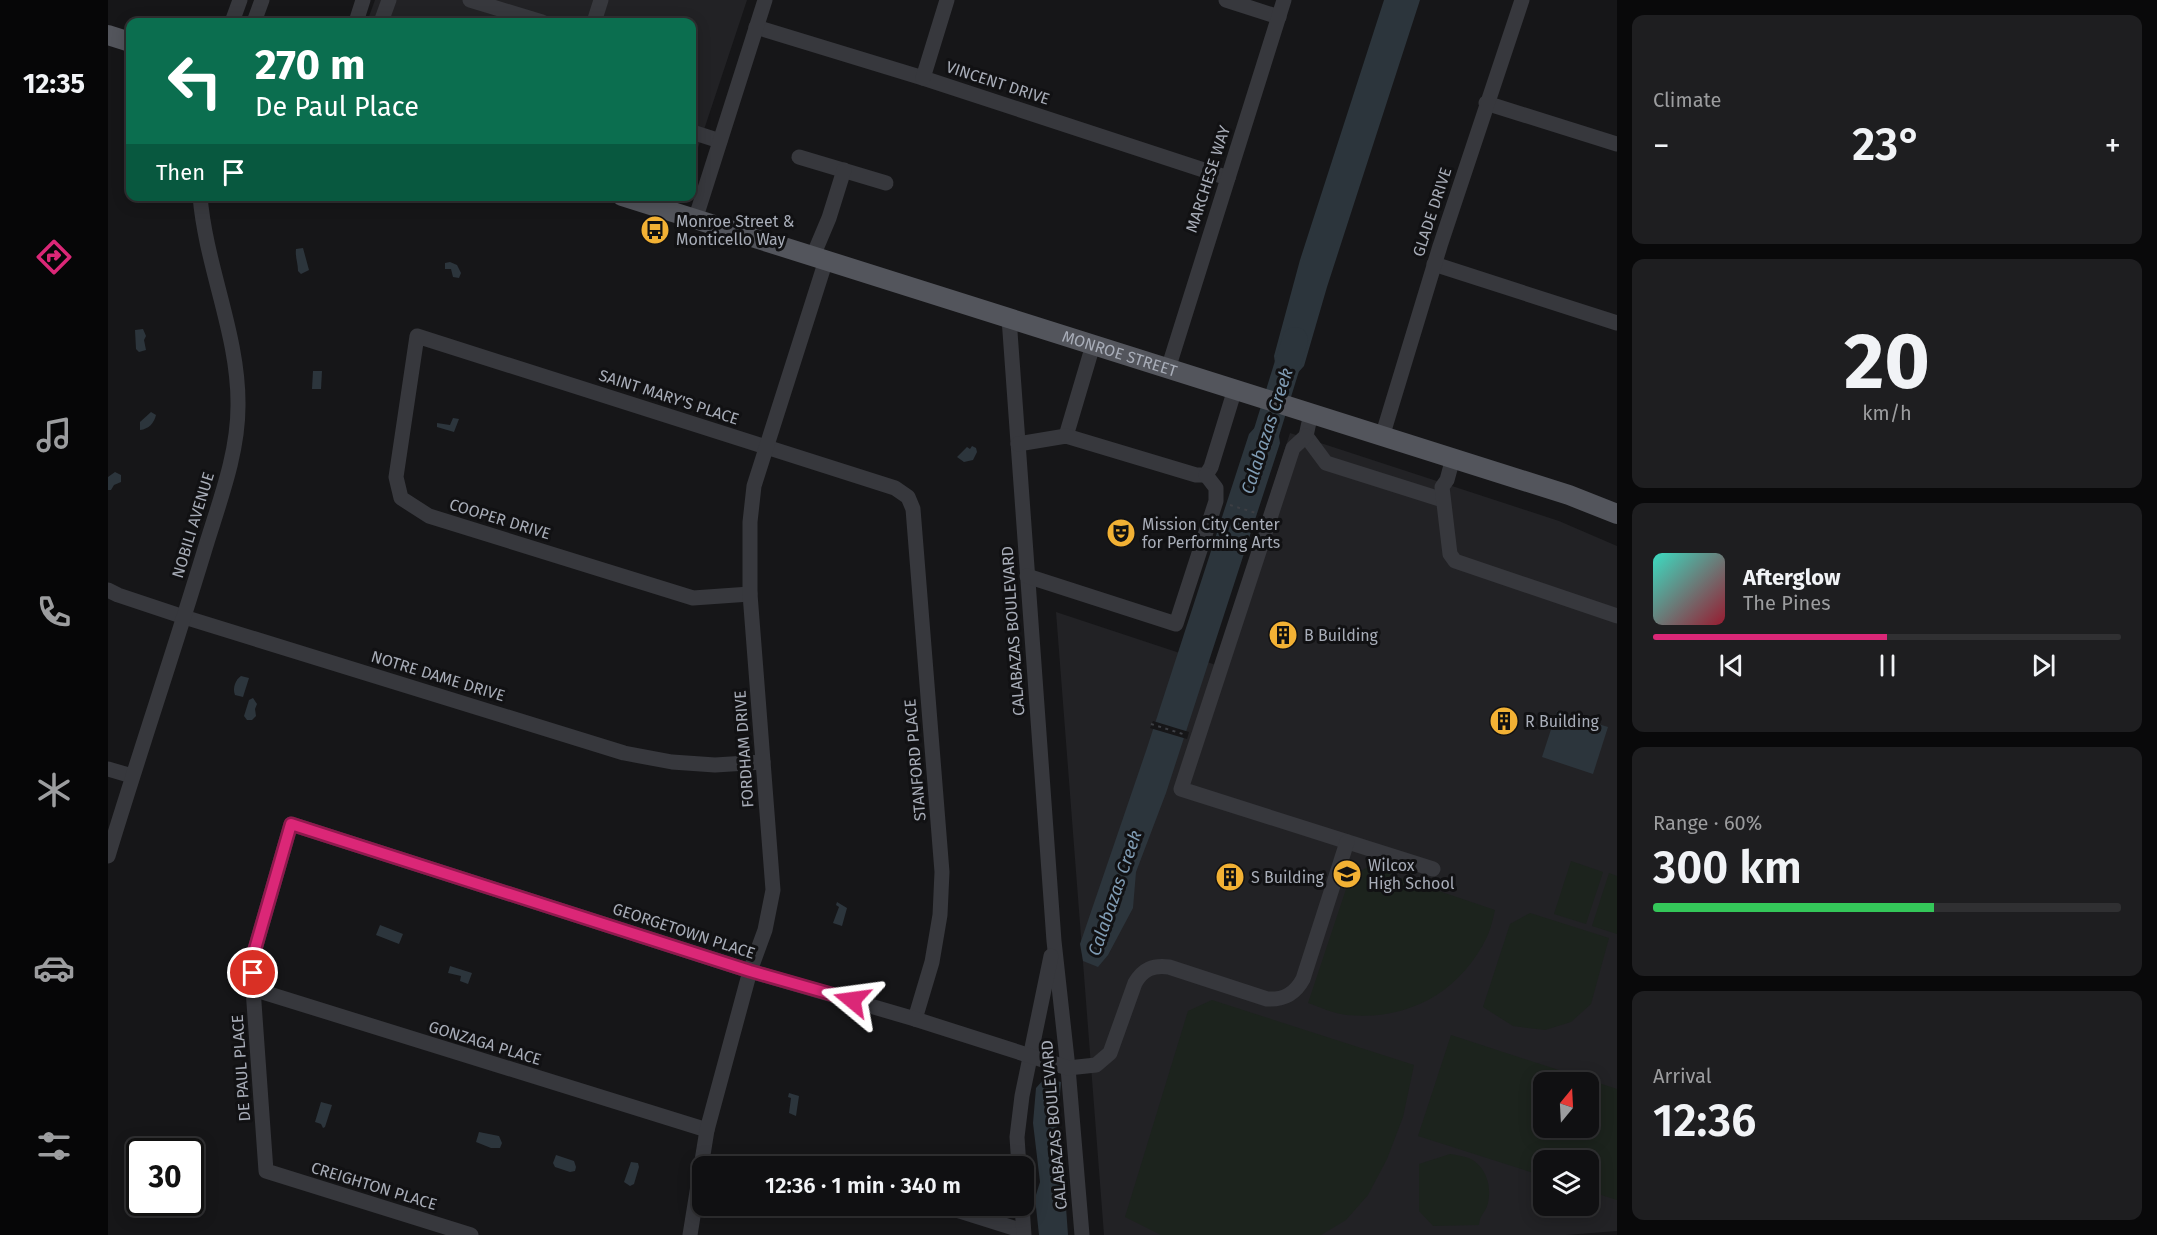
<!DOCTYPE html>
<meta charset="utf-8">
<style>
body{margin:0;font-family:"Fira Sans",sans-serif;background:#1e1e20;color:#f1f3f6;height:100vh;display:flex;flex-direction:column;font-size:22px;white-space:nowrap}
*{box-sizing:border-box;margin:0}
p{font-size:20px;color:#9c9d9f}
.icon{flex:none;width:33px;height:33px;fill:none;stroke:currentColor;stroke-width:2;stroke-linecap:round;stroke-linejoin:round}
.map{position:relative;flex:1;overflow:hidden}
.side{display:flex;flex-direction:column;gap:15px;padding:15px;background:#09090a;width:540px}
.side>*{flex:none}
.top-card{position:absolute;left:18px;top:18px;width:570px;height:183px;border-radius:12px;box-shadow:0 3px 15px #0003,0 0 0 2px #303032;background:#0b6e4f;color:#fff;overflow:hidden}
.needle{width:39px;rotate:18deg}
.buttons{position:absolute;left:1425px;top:1072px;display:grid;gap:12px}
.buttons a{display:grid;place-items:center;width:66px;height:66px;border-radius:12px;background:#101012;box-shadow:0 3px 15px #0003,0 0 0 2px #303032;font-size:30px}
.speed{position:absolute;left:18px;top:1138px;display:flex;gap:12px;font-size:30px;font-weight:700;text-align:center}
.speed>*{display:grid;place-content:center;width:78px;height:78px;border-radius:50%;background:#101012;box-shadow:0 3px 15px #0003,0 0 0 2px #303032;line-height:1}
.speed .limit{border:3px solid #111;border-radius:9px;background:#fff;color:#111}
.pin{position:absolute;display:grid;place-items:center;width:51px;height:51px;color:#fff;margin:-26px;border:3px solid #fff;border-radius:50%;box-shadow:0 2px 6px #0007}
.me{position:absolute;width:66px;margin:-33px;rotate:286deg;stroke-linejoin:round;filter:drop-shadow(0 0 4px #0008)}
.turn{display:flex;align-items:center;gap:21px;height:126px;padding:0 30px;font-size:27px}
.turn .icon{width:78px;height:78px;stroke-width:2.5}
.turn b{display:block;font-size:42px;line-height:51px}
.then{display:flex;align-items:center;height:57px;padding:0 30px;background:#0003;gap:12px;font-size:22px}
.big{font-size:45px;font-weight:600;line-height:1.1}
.side .tile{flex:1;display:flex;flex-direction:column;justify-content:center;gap:9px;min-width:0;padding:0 21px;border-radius:12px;background:#1e1e20}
.side .dial{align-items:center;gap:0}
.dial b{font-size:78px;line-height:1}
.song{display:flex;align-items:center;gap:18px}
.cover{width:72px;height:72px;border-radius:9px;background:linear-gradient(135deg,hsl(170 70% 55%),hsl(350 70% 35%))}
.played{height:6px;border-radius:3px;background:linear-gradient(90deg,#db2777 50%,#303032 50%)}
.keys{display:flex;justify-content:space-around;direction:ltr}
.heat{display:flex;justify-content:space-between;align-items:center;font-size:33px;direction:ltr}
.charge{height:9px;border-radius:4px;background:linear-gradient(90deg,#34c759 60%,#303032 0)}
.trip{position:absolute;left:584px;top:1156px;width:342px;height:60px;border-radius:12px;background:#101012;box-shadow:0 3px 15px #0003,0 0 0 2px #303032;font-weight:600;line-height:60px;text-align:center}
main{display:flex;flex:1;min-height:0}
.tabs{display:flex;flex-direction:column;width:108px;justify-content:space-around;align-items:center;background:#060607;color:#9c9d9f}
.tabs .icon{width:42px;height:42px}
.tabs .current{color:#db2777}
.tabs b{font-size:27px;color:#f1f3f6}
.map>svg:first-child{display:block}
</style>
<main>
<nav class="tabs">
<b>12:35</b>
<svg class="icon current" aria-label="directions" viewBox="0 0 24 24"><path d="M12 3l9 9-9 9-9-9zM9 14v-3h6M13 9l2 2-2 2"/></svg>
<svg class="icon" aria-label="music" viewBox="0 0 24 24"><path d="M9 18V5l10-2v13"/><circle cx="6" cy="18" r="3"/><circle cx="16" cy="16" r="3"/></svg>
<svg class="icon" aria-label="phone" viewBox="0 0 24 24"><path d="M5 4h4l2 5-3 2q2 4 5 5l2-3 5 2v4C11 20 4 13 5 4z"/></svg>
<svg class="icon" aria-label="climate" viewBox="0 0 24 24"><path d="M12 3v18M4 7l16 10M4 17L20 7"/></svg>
<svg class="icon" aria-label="car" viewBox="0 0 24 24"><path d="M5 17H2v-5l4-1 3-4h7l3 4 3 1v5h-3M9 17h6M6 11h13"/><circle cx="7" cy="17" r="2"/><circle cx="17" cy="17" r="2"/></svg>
<svg class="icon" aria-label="filters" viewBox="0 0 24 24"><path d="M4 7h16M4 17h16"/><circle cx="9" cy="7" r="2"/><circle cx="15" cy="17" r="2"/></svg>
</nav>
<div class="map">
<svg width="1509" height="1235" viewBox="0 0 1509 1235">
<rect width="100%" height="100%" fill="#161618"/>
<!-- built -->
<g fill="#222225" fill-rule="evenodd">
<polygon points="267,0 639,0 584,166 584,22 259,22"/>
<path d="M1182,433L1451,521L1509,546V1231L1458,1235H996L948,612L1108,665ZM1436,1083H1480V1128H1436ZM1436,1161H1480V1206H1436Z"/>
</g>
<!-- green -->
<g fill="#1c231d" fill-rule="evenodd">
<polygon points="1463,861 1495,872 1478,924 1446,914"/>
<path d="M1260,867L1387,910C1385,919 1383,928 1379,937C1352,992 1301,1021 1239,1015C1226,1014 1212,1007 1200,1003L1242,877Z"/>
<polygon points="1501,873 1509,876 1509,934 1484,926"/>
<polygon points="1422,913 1501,938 1483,1004 1463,1022 1437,1030 1405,1026 1375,1007 1402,924"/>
<polygon points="1104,1000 1306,1065 1295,1117 1279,1159 1260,1195 1238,1220 1213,1235 1053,1235 1017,1217 1080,1011"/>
<path d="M1343,1035L1509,1089V1200L1481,1191L1480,1161H1436L1435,1176L1310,1136ZM1436,1083H1480V1128H1436Z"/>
<path d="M1342,1154C1348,1155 1355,1156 1361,1158C1378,1166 1384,1186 1380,1203C1378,1212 1371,1216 1371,1225L1325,1226L1311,1211V1164Z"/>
</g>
<!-- water -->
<g fill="#2c353c">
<polygon points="1276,0 1312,0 1219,287 1196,366 1186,377 1168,370 1166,356 1192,260"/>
<path d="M195,248L201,270L193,274L190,271C190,263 187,257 188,249Z"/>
<polygon points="342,262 349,265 353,273 351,278 345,277 343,269 337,269 337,263"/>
<polygon points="35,329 38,336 36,340 38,350 31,352 28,349 27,330"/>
<polygon points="205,371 214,371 213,389 204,389"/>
<path d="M43,412L48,415C46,423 41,429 32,430V422Z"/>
<polygon points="345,418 351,419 346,432 329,427 329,423 342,425"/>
<polygon points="1150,424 1170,431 1172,443 1058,793 1028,872 1025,908 1000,955 990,967 975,961 972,944 1039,748 1141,434"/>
<polygon points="864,446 868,448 869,452 865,460 856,462 849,457 859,447 862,449"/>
<polygon points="7,472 13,475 13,482 6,485 3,490 0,490 0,477"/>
<path d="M133,676L141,678L135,697L127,695C124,688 128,679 133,676Z"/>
<polygon points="145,698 149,704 147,709 148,716 144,720 139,720 136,716 141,700"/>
<polygon points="1449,711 1500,727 1485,774 1434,757"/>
<polygon points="729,902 739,908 734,926 725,923 731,907 728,905"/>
<polygon points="272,925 295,934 291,944 268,935"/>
<polygon points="342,966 364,973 360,984 352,981 353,976 340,973"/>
<polygon points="937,1078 953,1082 949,1129 951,1180 957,1193 960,1235 931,1235 927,1198 932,1182 925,1123 928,1088"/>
<polygon points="681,1093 691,1096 688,1116 681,1113 683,1098 680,1097"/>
<polygon points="213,1102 224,1105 217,1127 215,1128 213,1124 207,1122"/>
<polygon points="371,1132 391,1136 394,1143 392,1148 383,1148 368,1142"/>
<polygon points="448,1155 466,1161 468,1167 467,1171 462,1172 447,1167 445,1163"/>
<polygon points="523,1162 530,1163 531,1167 526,1184 522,1186 516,1182"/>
</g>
<!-- pier -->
<polygon fill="#161618" points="1045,721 1081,732 1079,739 1042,728"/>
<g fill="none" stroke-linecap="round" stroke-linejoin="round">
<!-- river -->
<polyline stroke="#2c353c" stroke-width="26" points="1150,460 1187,340"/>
<!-- path -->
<g stroke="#3d3f44" stroke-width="2" stroke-dasharray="3 4.5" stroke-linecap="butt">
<polyline points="1122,505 1148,513"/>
<polyline points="1043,724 1075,734"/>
</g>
<!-- minor -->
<g stroke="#37383d" stroke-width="15">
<polyline points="362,0 434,22"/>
<polyline points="1118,0 1171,17"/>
<polyline points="124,22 132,0"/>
<polyline points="146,22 154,0"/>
<polyline points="248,22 255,0"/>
<polyline points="273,22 281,0"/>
<polyline points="486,22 493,0"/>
<polyline points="648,27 815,78 1120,178"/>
<polyline points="815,78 839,0"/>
<polyline points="1378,103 1509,144"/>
<polyline points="584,132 612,141"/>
<polyline points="691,157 778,183"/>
<polyline points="587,220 657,0"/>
<polyline points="705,256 721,218 736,170"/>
<polyline points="1326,264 1509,323"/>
<polyline points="901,318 946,941 960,1068 974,1235"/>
<polyline points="1060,369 1176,0"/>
<polyline points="1203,413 1198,436 1218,463 1335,500"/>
<polyline points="958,436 985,345"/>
<polyline points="1198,436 1185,448 1073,789 1325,869"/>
<polyline points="1274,437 1332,246 1414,0"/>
<polyline points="910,444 958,436 1088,475 1098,475 1103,467 1127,389"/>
<polyline points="1345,458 1339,480 1334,487 1342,554 1347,561 1509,616"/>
<polyline points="919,576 1068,624 1108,501 1108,488 1098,475"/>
<polyline points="0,590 10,595 76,617 516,753 564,762 607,765 655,762"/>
<polyline points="642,594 585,598 321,516 293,498 288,477 309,336 787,488 800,497 805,509 834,872 832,915 824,962 807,1019"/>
<polyline points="0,769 24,776"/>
<path d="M0,856C31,754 65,654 96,552C110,505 130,456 130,406C131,335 98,268 92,196"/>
<polyline points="145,989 599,1130"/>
<polyline points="911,1167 909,1137 914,1096 943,956"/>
<polyline points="836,1206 915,1231"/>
<polyline points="914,1206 916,1235"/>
<path d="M363,1235L158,1171L145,989V956L183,824L642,971L807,1019L960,1068L988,1065L1002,1053L1027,983C1035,969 1045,965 1061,967L1159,999C1176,1000 1187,994 1195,979L1239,842"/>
<polyline points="582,1235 599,1130 642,971 657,930 665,890 642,594 642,522 646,486 718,260"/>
</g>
<!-- major -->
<g stroke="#53555c" stroke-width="20">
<polyline points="0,35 22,42"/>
<path id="s1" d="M514,196L1461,495L1509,514"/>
</g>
</g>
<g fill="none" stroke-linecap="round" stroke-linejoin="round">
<!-- route casing -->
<g stroke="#8e194d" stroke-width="15">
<polyline id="route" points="145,973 145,956 183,824 642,971 744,1000"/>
</g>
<!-- route -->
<use href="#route" stroke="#db2777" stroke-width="10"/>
</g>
<!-- icons -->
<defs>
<g id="bus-disc" transform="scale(1.5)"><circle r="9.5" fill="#f2b134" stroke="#111113"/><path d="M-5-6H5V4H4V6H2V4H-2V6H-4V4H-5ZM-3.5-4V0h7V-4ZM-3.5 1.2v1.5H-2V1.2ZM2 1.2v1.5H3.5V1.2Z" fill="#111"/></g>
<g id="theatre-disc" transform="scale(1.5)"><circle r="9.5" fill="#f2b134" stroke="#111113"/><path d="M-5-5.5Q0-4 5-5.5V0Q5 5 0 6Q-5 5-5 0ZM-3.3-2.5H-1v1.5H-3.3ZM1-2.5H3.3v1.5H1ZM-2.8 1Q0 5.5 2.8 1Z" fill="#111"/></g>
<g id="building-disc" transform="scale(1.5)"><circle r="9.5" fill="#f2b134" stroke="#111113"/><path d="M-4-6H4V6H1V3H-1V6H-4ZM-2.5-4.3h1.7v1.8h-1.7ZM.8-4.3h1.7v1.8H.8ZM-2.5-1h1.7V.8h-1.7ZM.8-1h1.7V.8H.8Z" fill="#111"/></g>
<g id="school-disc" transform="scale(1.5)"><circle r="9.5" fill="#f2b134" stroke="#111113"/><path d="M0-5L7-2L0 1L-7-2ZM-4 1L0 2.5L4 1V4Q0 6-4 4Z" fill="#111"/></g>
</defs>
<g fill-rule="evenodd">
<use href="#bus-disc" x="547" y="230"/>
<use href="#theatre-disc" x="1013" y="533"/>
<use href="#building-disc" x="1175" y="635"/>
<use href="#building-disc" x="1396" y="721"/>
<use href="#school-disc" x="1239" y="874"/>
<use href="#building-disc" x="1122" y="877"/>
</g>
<g text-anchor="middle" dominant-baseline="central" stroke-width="6" stroke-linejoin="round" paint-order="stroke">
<!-- street labels -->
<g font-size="16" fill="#a8adb8" stroke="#111113">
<text transform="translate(890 83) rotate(18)">VINCENT DRIVE</text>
<text transform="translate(1100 179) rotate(-72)">MARCHESE WAY</text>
<text transform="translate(1324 212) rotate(-72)">GLADE DRIVE</text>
<text stroke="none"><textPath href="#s1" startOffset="522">MONROE STREET</textPath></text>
<text transform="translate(561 397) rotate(18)">SAINT MARY'S PLACE</text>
<text transform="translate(392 519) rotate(17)">COOPER DRIVE</text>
<text transform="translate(85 525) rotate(-73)">NOBILI AVENUE</text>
<text transform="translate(905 631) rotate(-94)">CALABAZAS BOULEVARD</text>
<text transform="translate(330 676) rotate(17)">NOTRE DAME DRIVE</text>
<text transform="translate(636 749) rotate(-94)">FORDHAM DRIVE</text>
<text transform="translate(807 760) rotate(-95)">STANFORD PLACE</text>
<text transform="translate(576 931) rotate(18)">GEORGETOWN PLACE</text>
<text transform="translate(377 1043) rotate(17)">GONZAGA PLACE</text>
<text transform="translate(133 1068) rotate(-94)">DE PAUL PLACE</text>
<text transform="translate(946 1125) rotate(-95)">CALABAZAS BOULEVARD</text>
<text transform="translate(266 1186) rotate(17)">CREIGHTON PLACE</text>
</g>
<!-- poi labels -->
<g font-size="16" fill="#a8adb8" stroke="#111113" text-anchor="start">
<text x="568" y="221">Monroe Street &amp;<tspan x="568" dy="18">Monticello Way</tspan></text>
<text x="1034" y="524">Mission City Center<tspan x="1034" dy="18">for Performing Arts</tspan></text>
<text x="1196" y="635">B Building</text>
<text x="1417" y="721">R Building</text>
<text x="1260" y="865">Wilcox<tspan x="1260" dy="18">High School</tspan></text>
<text x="1143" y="877">S Building</text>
</g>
<!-- water labels -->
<g font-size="18" font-style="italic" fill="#7f9bb3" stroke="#111113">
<text transform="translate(1159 431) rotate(-72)">Calabazas Creek</text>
<text transform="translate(1007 893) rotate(-71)">Calabazas Creek</text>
</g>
</g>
</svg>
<div class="buttons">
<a><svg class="needle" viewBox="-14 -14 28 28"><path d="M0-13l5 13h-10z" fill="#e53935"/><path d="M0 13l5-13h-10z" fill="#9c9d9f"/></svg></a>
<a><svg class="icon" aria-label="layers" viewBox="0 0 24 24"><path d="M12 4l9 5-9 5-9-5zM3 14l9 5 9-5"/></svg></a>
</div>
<div class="speed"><div class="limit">30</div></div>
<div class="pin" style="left:145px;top:973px;background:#d93025"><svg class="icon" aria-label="arrive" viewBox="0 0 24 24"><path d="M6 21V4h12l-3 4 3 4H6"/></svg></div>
<svg class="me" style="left:744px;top:1000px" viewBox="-20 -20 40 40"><path d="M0-17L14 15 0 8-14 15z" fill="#db2777" stroke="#fff" stroke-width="4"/></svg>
<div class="trip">12:36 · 1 min · 340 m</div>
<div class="top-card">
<div class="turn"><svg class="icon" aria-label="left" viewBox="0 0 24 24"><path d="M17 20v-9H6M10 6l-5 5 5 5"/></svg><div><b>270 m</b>De Paul Place</div></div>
<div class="then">Then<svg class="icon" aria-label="arrive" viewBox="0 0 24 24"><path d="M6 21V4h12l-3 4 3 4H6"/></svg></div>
</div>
</div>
<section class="side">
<div class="tile"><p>Climate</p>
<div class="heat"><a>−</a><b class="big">23°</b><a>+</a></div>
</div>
<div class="tile dial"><b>20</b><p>km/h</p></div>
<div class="tile">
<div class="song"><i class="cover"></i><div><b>Afterglow</b><p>The Pines</p></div></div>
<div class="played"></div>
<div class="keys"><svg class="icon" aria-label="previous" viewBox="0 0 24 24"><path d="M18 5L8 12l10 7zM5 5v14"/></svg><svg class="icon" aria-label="pause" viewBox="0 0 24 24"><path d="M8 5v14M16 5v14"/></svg><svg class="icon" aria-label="next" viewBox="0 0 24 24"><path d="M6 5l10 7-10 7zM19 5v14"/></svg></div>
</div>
<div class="tile"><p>Range · 60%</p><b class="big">300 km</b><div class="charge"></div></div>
<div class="tile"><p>Arrival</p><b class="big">12:36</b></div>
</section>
</main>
